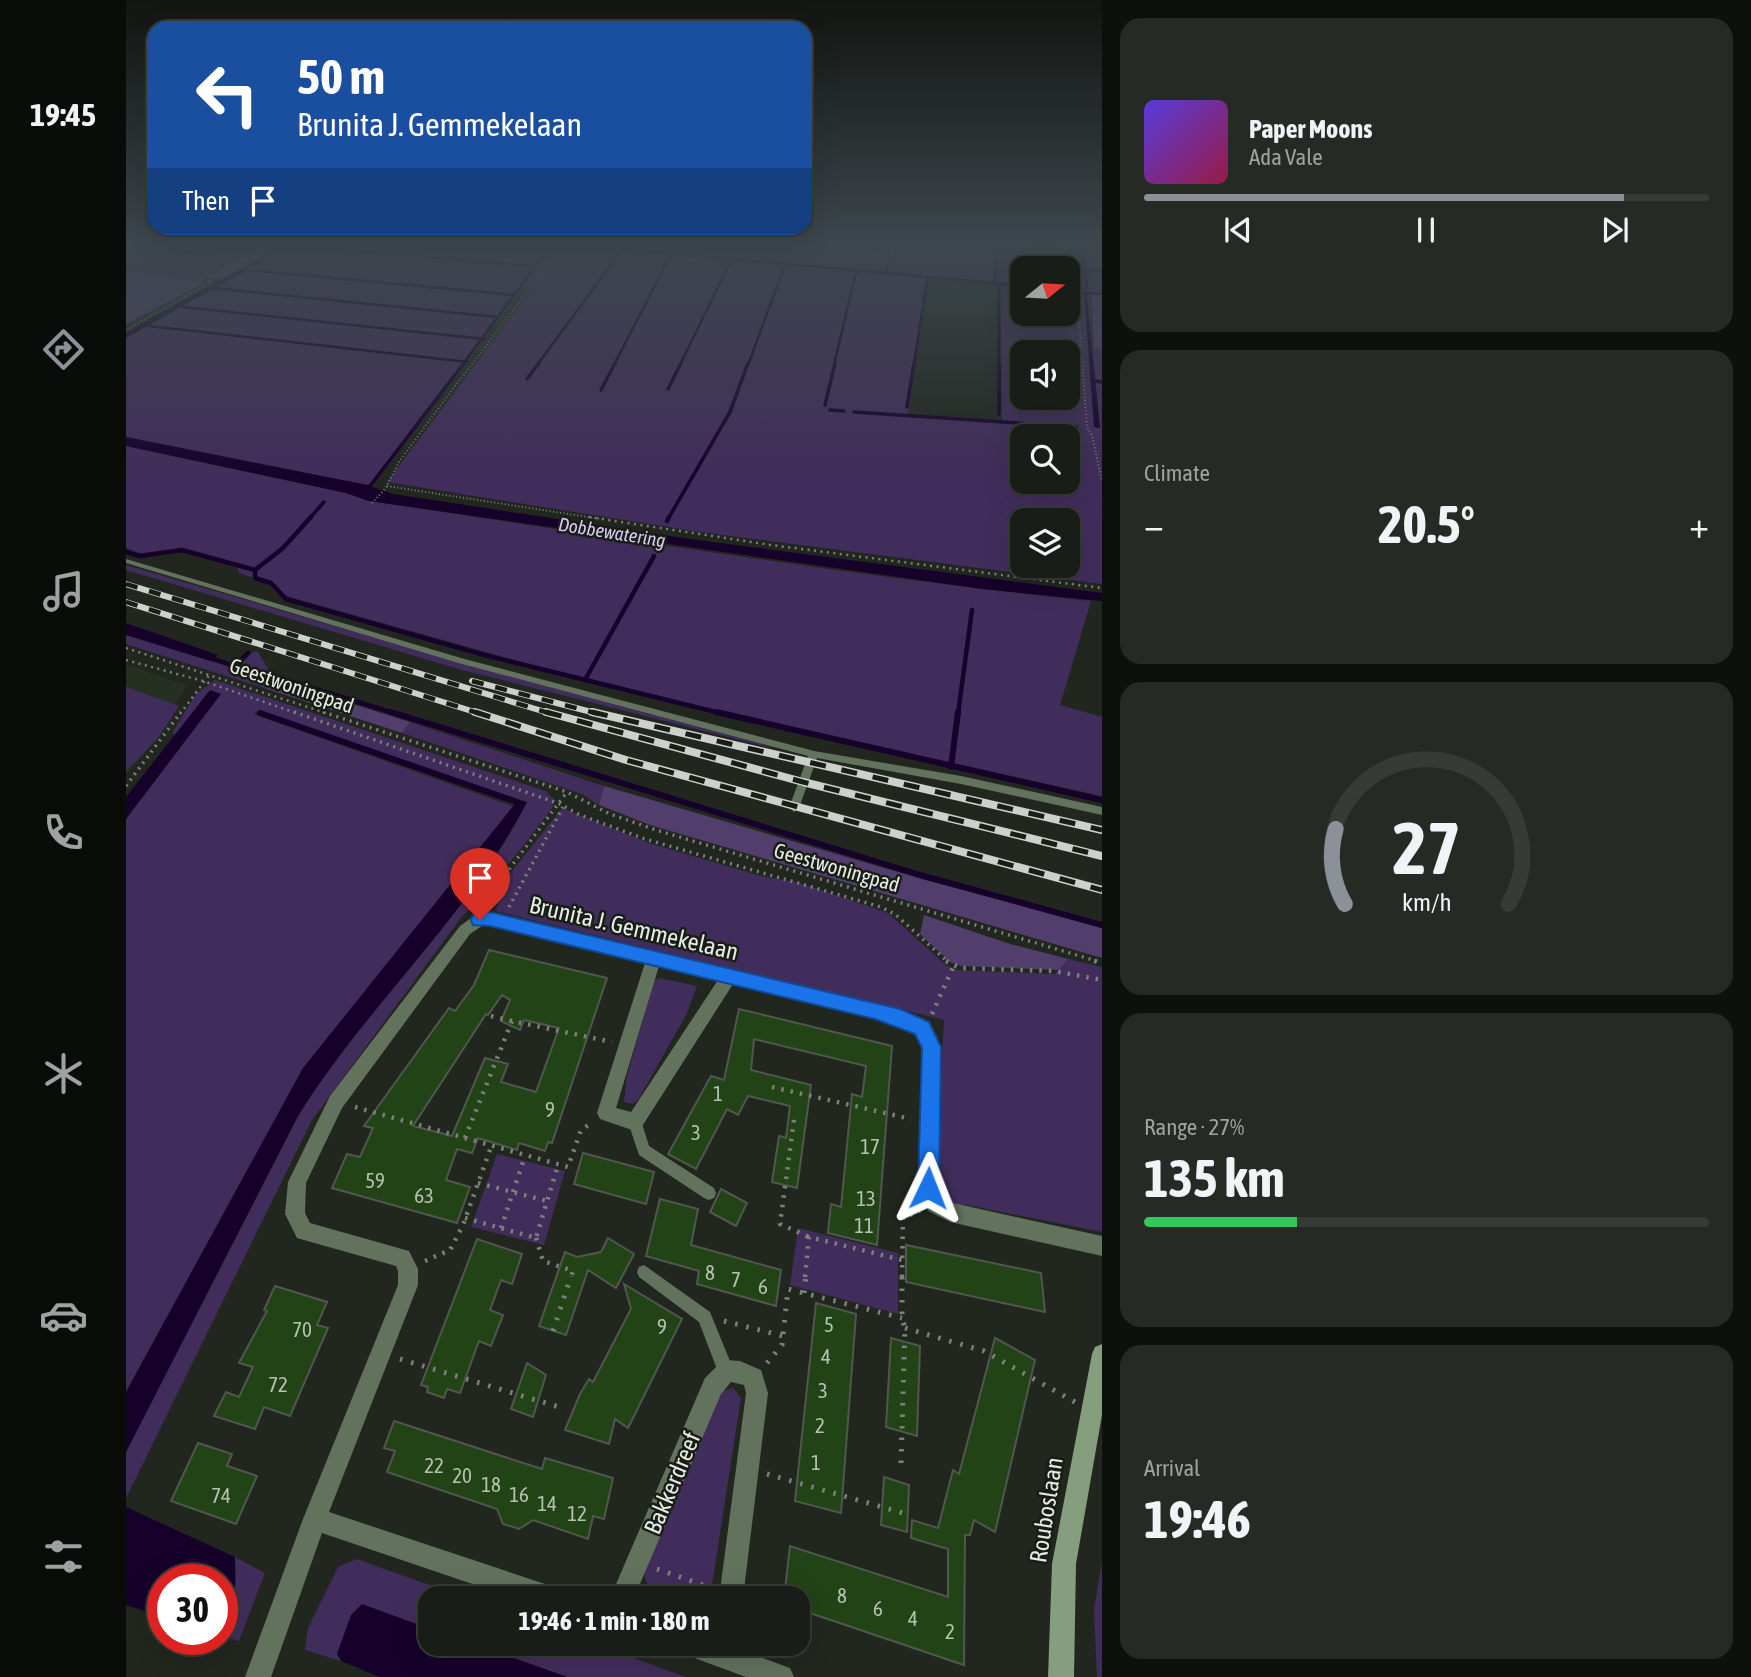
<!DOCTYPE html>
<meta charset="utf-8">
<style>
body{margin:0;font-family:"Asap Condensed",sans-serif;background:#262a24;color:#f1f3f6;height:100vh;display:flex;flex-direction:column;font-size:26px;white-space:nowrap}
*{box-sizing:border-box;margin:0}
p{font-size:23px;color:#9fa2a1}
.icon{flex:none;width:38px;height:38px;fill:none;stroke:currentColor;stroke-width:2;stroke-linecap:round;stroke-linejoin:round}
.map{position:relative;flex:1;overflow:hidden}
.panel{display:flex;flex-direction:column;gap:18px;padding:18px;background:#0e100d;width:649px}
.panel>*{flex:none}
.top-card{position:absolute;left:21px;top:21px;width:665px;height:214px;border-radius:21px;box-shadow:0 7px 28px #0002,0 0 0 2px #373b36;background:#1a4fa0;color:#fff;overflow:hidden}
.needle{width:46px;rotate:72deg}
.tools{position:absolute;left:884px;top:256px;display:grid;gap:14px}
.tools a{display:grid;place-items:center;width:70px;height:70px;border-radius:14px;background:#191d17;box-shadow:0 7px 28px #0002,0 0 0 2px #373b36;font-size:35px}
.speed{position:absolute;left:21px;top:1564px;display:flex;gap:14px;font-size:35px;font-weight:700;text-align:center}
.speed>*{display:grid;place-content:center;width:91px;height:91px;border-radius:50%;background:#191d17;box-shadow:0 7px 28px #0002,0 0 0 2px #373b36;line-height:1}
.speed .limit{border:10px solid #d22;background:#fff;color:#111}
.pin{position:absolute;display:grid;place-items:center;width:60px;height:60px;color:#fff;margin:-72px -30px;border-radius:50% 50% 50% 0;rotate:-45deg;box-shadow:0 0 7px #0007}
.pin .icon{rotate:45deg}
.me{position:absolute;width:77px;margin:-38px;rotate:2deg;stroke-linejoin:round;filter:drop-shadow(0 0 5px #0008)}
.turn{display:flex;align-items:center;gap:24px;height:147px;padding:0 35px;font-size:32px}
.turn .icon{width:91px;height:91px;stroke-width:2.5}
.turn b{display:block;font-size:49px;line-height:60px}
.then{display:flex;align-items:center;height:66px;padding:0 35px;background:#0003;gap:14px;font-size:26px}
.big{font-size:52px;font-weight:700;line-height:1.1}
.panel .tile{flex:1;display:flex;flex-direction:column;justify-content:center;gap:10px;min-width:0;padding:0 24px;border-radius:21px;background:#262a24}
.panel .dial{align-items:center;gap:0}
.dial svg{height:182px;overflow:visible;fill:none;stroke:#373b36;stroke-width:7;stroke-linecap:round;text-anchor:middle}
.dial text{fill:#f1f3f6;stroke:none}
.song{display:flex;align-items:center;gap:21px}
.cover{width:84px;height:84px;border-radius:10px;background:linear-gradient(135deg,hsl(250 70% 55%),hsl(340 70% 35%))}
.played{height:7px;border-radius:4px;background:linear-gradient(90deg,#8c9099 85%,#373b36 85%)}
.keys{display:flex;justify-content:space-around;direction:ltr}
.heat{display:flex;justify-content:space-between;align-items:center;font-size:38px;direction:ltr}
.charge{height:10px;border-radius:5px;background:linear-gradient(90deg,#34c759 27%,#373b36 0)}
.trip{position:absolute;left:292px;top:1586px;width:392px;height:70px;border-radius:21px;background:#191d17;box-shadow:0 7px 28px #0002,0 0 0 2px #373b36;font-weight:700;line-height:70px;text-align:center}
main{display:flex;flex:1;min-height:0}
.menu{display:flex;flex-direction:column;width:126px;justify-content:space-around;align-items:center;background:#0a0c09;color:#9fa2a1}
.menu .icon{width:49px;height:49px}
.menu .selected{color:#8c9099}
.menu b{font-size:32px;color:#f1f3f6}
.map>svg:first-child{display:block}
</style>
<main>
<nav class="menu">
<b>19:45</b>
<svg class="icon selected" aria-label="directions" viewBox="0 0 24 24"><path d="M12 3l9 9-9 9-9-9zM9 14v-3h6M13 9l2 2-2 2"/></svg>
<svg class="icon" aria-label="music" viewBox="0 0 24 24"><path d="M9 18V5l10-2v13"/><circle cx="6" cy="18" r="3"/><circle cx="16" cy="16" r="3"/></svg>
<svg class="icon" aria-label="phone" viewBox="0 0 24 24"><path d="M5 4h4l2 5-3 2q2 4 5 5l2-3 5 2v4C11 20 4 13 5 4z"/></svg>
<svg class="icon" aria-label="climate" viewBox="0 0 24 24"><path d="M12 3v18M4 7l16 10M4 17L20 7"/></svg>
<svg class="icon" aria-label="car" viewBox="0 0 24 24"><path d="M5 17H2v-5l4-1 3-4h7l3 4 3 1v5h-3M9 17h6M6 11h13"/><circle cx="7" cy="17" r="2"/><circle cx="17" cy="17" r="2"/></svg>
<svg class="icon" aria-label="filters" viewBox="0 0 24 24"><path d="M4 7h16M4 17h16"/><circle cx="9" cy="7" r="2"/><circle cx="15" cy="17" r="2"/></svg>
</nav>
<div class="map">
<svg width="976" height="1677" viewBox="0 0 976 1677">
<rect width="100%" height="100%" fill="#21271f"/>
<!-- built -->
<polygon fill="#252f22" points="0,664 61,685 25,745 0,775"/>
<!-- green -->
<g fill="#412d5b" fill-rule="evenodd">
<polygon points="0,243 125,243 137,246 74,282 0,270"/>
<path d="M131,243H976V293L963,292L967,348L976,349V584L567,531L261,482L407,288L397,287L258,470L247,482L241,485L0,437V338L157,249ZM896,268H942V313H896ZM801,277L875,283L876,422L782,416ZM896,352H942V397H896ZM896,436H942V481H896ZM896,520H942V565H896Z"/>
<path d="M0,446L220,493L243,501C483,536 723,576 965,601L934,705L976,717V796L565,706L424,670L160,596L148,591L145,583L113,573L110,564L58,549L17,554L0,548Z"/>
<polygon points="0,565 325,660 621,737 646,748 336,670 0,570"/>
<polygon points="0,635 110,669 128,651 132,652 148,679 138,688 0,644"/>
<path d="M89,680L419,791L429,800L425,810L350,905L337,915L186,1120L0,1498V1452L172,1116C240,1006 342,918 401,802L134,711L127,714L389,807L177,1068L0,1392V819L84,690L50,735L46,733L70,694Z"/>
<polygon points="0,687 53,706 32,738 0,771"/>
<polygon points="284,722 478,786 473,805 456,794 276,733"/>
<path d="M436,808L523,843L635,876L674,883L762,913L821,966L831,970L929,974L942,959L976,967V1232L841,1205C822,1205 815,1203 809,1184L818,1020L369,911L383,875Z"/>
<polygon points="534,978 571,986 560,1015 512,1100 507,1104 498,1102 501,1076 528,981"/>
<polygon points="371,1154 439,1171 418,1245 345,1227"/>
<polygon points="672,1228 772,1253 772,1314 664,1285"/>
<polygon points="607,1388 615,1398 584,1598 525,1598 518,1574 594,1392"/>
<polygon points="109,1557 139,1573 113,1641 96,1636 110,1583"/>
<polygon points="231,1559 339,1598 304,1598 304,1629 236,1605 215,1661 179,1650 182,1628 212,1567"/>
<polygon points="976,1562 976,1677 971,1677 968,1610"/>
<polygon points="345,1643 466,1643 560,1677 441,1677"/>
</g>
<!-- forest -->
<g fill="#523e6d">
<polygon points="125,243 161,243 95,280 82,278 137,246"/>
<polygon points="0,270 78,283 0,324"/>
<polygon points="965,294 976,295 976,349 968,348"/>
<polygon points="148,679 284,722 276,733 138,688"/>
<polygon points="478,786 796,879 976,927 976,958 524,825 473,805"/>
<polygon points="798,915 881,943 942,959 933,970 835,966 824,962 794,934"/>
</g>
<!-- water -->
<g fill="#16012b">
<polygon points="161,243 168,243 0,338 0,333 20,321"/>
<polygon points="444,243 896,284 896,287 442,245"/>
<polygon points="955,291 976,293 976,295 961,294 974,428 968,427 958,294"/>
<polygon points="0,437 241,485 267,494 564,539 976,593 976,601 856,589 243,501 220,493 0,446"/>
<polygon points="0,623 92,655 85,661 0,635"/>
<polygon points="84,690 95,694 0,819 0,797"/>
<path d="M392,800L401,802C341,918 240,1006 172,1116L0,1452V1392L177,1068Z"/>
<polygon points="0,1507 109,1557 109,1600 96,1627 96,1580 37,1580 37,1617 0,1605"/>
<polygon points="236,1604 304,1629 304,1643 345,1643 441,1677 254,1677 215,1661 211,1654 225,1615"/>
</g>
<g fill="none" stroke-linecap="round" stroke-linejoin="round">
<!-- stream-far3 -->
<g stroke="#16012b" stroke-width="2.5">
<polyline points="11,243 87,256"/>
<polyline points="120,243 133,246"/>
<polyline points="669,243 763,250"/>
<polyline points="955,243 961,288"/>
<polyline points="162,245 409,266"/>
<polyline points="972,246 976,247"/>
<polyline points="122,270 388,295"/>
<polyline points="960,270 976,271"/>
<polyline points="761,272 764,243"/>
<polyline points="869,282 870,243"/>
<polyline points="873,285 873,365"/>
<polyline points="87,288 372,317"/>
<polyline points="57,307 358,339"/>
<polyline points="23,326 342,362"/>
<polyline points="336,365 427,243"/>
<polyline points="411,365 496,250"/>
<polyline points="488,365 545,254"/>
<polyline points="554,365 605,260"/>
<polyline points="622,365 659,265"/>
<polyline points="708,365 730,272"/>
<polyline points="788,365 801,279"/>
</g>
<!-- stream-far2 -->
<g stroke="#16012b" stroke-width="3.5">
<polyline points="873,363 873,414"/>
<polyline points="401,379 413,363"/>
<polyline points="969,381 976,382"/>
<polyline points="542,389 555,363"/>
<polyline points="475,390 489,363"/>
<polyline points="699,405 709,363"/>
<polyline points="781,407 788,363"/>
<polyline points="704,410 718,411"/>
<polyline points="728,412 951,427"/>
<polyline points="244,486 338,363"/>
<polyline points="183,519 198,502"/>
<polyline points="542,519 604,412 622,363"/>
</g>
<!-- stream-far1 -->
<g stroke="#16012b" stroke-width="4.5">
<polyline points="541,521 543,517"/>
<polyline points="0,552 13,556 56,550 129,570 156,549 185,517"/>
<polyline points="129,570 129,578 145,583 160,599 362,656 598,714"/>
<polyline points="88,659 108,666 122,653"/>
<polyline points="150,677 271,714"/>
<polyline points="459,680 528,556"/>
<polyline points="134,713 137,714"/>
<polyline points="832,714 846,610"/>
</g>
<!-- stream -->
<g stroke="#16012b" stroke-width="6">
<polyline points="265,712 794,875 976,925"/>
<polyline points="590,712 976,800"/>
<polyline points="134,713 391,802"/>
<polyline points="825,767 832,712"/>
</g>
</g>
<!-- building -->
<g fill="#224316" stroke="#50574e" stroke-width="2" fill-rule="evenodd">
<path d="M363,950L481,978L426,1143L422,1142L419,1151L393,1143L391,1150L352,1138L346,1153L331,1149L320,1180L344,1187L331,1223L206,1188L221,1154L234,1157L247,1128L238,1126L323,1008L329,1011L348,985ZM376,995L384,1000L375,1021L394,1030L398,1020L433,1028L410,1092L375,1082L382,1064L359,1058L326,1136L287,1126L360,1014L362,1015Z"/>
<polygon points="613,1009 766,1046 751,1245 702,1233 705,1204 715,1207 726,1094 736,1097 740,1066 628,1039 625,1070 685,1085 671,1188 646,1182 653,1136 660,1138 664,1106 622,1096 612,1115 601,1109 570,1169 542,1154 585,1076 598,1080"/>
<polygon points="457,1153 528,1172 520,1204 448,1184"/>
<polygon points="595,1189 621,1203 610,1226 584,1212"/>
<polygon points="534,1199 572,1209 565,1245 655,1270 650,1306 571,1284 573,1271 520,1256"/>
<polygon points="482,1238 508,1254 490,1288 462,1270 440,1335 413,1326 439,1252 451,1257 475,1252"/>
<polygon points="351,1239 396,1254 386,1284 375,1280 364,1310 377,1315 365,1346 353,1341 334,1393 321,1389 318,1398 301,1392 302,1387 295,1385"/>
<polygon points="780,1245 915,1273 919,1312 780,1282"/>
<polygon points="498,1284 556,1319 502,1428 489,1419 483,1444 439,1430 454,1394 463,1379 467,1382 505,1309"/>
<polygon points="149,1286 201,1302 191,1325 202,1328 164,1416 138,1407 129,1429 88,1416 100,1392 113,1397 127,1367 113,1363 141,1311 138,1310"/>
<polygon points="690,1303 730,1314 715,1513 669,1501"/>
<polygon points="765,1338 794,1346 791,1436 760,1427"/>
<polygon points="869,1338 909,1360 869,1532 848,1520 844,1535 839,1535 838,1665 672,1609 672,1598 658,1598 664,1546 822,1597 822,1549 785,1538 786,1520 812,1528 827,1470 833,1474"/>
<polygon points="401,1363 420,1375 407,1417 385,1409"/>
<polygon points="268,1421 416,1469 419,1458 487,1478 478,1519 467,1516 462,1539 407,1520 393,1529 377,1524 371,1509 261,1472 269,1451 258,1448"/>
<polygon points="72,1443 106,1454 101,1466 131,1476 110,1524 45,1501"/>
<polygon points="758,1477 783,1485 781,1532 755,1525"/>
</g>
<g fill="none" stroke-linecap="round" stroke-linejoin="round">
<!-- path-far4 -->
<g stroke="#7b817a" stroke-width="2" stroke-dasharray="1 2.5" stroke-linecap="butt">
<polyline points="947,243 961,427 966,435 976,481"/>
<polyline points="0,330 86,282 81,280"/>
<polyline points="261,486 475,519"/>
<polyline points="246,503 259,489 273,462 320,398 439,243"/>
</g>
<!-- path-far3 -->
<g stroke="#7b817a" stroke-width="2.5" stroke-dasharray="2 4.5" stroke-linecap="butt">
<polyline points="463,517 645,545 976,588"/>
<polyline points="0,648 203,714"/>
<polyline points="0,660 77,681 173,714"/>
<polyline points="54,714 84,674"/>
</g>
<!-- path-far2 -->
<g stroke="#7b817a" stroke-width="3.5" stroke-dasharray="2 5" stroke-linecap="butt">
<polyline points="168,712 434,804 454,815 519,839 755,907 770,915 822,962"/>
<polyline points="197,712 441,792 484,814 530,830 974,962"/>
<polyline points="0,786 55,712"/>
<polyline points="358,903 441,792"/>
<polyline points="366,905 375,883"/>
<polyline points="383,907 437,807"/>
</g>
<!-- path-far1 -->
<g stroke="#7b817a" stroke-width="4.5" stroke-dasharray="2.5 7" stroke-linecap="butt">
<polyline points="820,961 834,968 928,971 976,980"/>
<polyline points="968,961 976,963"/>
<polyline points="806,1014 828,965"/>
<polyline points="365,1016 386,1021"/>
<polyline points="646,1087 785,1119"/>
<polyline points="229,1107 442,1167 455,1130 464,1124"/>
<polyline points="668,1120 654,1224 683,1237"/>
<polyline points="339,1138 386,1021 486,1042"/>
<polyline points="352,1183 421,1201"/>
<polyline points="339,1218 410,1238 432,1165"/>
<polyline points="375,1228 399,1156"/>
<polyline points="410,1238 417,1261 447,1271 445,1277"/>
<polyline points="299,1261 324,1250 337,1225 365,1147"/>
<polyline points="679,1277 683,1237 776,1260"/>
<polyline points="776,1277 777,1218 794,1211"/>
</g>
<!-- path -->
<g stroke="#7b817a" stroke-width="5" stroke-dasharray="2.5 9" stroke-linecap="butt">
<polyline points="678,1293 680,1276"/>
<polyline points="598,1321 657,1336"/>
<polyline points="779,1328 858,1351 949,1402"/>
<polyline points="427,1331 445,1276"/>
<polyline points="274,1359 433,1407"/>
<polyline points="641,1363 656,1345 662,1289 776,1318"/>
<polyline points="775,1463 779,1328 776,1318 776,1276"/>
<polyline points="641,1474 784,1515"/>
<polyline points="531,1569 586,1588"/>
</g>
<!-- lane -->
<g fill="#62725d" fill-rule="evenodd">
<polygon points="0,559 335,658 688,751 835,776 976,807 976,815 835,784 691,758 673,808 668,812 663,808 682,756 329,662 0,563"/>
<polygon points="509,1116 514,1117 523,1146 588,1188 590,1193 588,1198 583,1200 578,1198 513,1155 502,1122 504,1117"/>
<polygon points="518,1265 584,1312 608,1371 606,1377 600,1379 594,1377 573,1322 513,1277 511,1272 513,1267"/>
</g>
<!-- street -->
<g fill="#62725d" fill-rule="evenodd">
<path d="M364,913L774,1010L802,1023L814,1047L811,1188L816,1197L827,1203L976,1236V1256L824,1222L802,1211L793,1188L798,1048L790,1033L771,1024L607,984L515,1128L509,1131L474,1119L471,1113L519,963L364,925L356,926L344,934L216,1108L180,1183L179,1213L184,1223L283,1251L292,1269V1285L203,1512L434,1589L437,1598H388L196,1533L145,1677H119L177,1519L272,1285V1271L270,1266L171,1238L159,1214L162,1182L204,1096L334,926L348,916ZM533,966L592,980L505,1112L490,1108Z"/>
<polygon points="600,1360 614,1361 635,1370 642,1393 617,1598 593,1598 620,1393 618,1385 605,1382 595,1394 508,1598 484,1598 579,1378 593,1364"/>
<polygon points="549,1643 596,1643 664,1668 668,1677 620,1677 552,1652"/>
</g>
<!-- secondary -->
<polygon fill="#859e7d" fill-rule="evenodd" points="976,1344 976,1415 950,1564 948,1677 922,1677 926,1564 966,1354 969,1347"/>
<!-- rail-far1 casing -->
<g stroke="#ccd1cb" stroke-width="6">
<g id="rail-far1">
<polyline points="0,584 426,714"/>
<polyline points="0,602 355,714"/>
<polyline points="346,681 473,714"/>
</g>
</g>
<!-- rail casing -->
<g stroke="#ccd1cb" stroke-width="8">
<g id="rail">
<polyline points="349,712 500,760 976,890"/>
<polyline points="420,712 677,782 976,856"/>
<polyline points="466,712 976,830"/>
</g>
</g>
<!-- rail-far1 -->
<use href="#rail-far1" stroke="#181e16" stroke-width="4.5" stroke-dasharray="12" stroke-linecap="butt"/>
<!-- rail -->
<use href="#rail" stroke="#181e16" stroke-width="5" stroke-dasharray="16" stroke-linecap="butt"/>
</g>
<!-- sky -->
<linearGradient id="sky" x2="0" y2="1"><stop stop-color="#121511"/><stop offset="0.51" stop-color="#3d474d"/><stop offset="1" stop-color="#3d474d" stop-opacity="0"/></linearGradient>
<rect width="976" height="478" fill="url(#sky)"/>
<!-- route -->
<polygon fill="#1a73e8" stroke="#114b97" stroke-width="2" points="364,912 774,1009 803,1022 815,1047 813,1188 810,1195 802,1199 795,1195 792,1188 796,1048 789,1034 749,1019 364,926 347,925 345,920 347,915"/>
<g text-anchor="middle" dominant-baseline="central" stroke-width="5" stroke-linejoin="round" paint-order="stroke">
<!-- far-water labels -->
<g font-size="19" font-style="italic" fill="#dac8f7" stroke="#181e16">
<text transform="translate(486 532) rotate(9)">Dobbewatering</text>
</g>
<!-- street labels -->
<g font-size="21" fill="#e6ebe5" stroke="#181e16">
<text transform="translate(166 685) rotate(19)">Geestwoningpad</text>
<text transform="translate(711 867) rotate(16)">Geestwoningpad</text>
</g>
<!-- near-number labels -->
<g font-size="21" fill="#b5c1b1">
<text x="592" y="1093">1</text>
<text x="424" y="1109">9</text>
<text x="570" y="1132">3</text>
<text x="744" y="1146">17</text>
<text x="249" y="1180">59</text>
<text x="298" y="1195">63</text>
<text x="740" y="1198">13</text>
<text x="738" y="1225">11</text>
<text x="584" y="1272">8</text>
<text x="610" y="1279">7</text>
<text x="637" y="1286">6</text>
<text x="703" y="1324">5</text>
<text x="536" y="1326">9</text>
<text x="176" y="1329">70</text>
<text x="700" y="1356">4</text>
<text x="152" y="1384">72</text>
<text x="697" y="1390">3</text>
<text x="694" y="1425">2</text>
<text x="690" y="1462">1</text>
<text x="308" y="1465">22</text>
<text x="336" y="1475">20</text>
<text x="365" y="1484">18</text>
<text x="393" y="1494">16</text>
<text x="95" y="1495">74</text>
<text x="421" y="1503">14</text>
<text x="451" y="1513">12</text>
<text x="716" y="1595">8</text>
<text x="752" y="1608">6</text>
<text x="787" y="1618">4</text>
<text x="824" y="1631">2</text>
</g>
<!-- near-street labels -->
<g font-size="24" fill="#e6ebe5" stroke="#181e16">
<text transform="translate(508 928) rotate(13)">Brunita J. Gemmekelaan</text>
<text transform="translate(546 1483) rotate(-67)">Bakkerdreef</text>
<text transform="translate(920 1510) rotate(-81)">Rouboslaan</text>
</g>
</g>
</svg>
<div class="tools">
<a><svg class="needle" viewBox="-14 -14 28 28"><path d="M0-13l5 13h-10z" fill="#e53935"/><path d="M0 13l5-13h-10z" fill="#9fa2a1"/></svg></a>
<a><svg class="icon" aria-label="sound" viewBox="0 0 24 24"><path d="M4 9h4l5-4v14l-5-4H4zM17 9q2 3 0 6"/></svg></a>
<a><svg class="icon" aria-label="search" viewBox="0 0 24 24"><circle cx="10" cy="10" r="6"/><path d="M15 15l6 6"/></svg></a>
<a><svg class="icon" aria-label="layers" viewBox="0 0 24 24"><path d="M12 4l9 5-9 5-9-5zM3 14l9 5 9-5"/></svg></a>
</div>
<div class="speed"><div class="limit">30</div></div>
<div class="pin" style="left:354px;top:920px;background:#d93025"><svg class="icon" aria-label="arrive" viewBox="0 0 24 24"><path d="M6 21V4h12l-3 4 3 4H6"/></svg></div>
<svg class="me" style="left:802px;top:1188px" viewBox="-20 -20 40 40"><path d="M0-17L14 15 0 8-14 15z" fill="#1a73e8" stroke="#fff" stroke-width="4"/></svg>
<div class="trip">19:46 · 1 min · 180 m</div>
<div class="top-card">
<div class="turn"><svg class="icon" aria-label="left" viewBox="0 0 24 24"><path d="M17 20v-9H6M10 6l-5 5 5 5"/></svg><div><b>50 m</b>Brunita J. Gemmekelaan</div></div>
<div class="then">Then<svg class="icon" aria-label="arrive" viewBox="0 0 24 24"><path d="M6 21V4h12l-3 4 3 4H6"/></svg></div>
</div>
</div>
<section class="panel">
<div class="tile">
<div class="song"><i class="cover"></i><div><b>Paper Moons</b><p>Ada Vale</p></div></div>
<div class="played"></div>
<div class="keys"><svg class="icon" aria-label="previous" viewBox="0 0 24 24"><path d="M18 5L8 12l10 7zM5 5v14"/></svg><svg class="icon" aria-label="pause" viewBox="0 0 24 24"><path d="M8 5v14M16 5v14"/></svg><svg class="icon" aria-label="next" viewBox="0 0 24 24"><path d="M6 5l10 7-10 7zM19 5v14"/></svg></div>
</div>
<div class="tile"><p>Climate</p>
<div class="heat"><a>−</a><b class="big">20.5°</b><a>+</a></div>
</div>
<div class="tile dial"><svg viewBox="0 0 100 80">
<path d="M14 69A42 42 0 1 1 86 69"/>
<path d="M14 69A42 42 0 0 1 10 36" stroke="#8c9099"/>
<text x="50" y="56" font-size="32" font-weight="700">27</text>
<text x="50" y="72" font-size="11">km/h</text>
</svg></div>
<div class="tile"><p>Range · 27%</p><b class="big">135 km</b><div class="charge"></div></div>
<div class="tile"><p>Arrival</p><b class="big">19:46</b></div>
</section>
</main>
